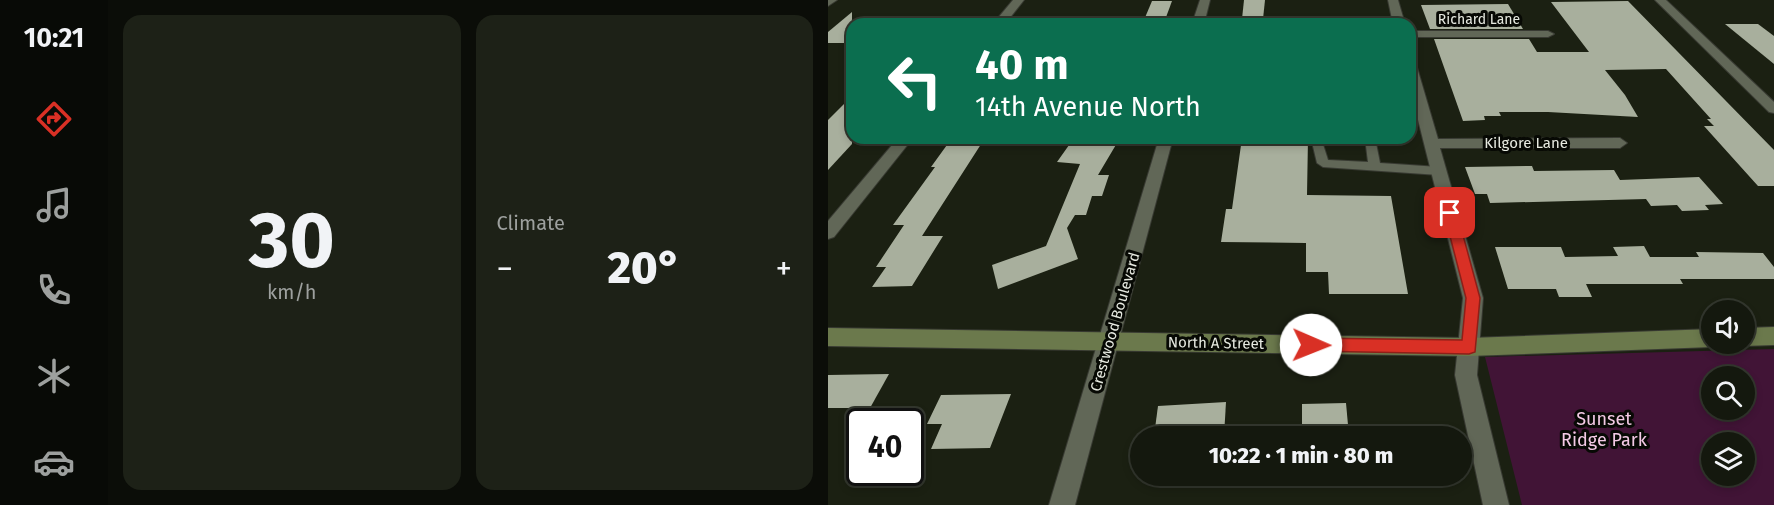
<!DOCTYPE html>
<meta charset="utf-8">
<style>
body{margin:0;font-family:"Fira Sans",sans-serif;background:#1d2117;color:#f1f3f6;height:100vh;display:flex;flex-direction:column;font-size:22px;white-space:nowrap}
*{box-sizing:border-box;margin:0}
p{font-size:20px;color:#9da09e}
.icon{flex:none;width:33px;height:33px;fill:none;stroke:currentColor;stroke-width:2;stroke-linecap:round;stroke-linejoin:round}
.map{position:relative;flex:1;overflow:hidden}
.details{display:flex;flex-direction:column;gap:15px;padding:15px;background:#0b0d08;width:720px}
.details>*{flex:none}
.guide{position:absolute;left:18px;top:18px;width:570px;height:126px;border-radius:18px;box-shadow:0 3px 9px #0003,0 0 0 2px #33372e;background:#0b6e4f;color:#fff;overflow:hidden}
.controls{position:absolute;left:873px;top:300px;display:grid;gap:12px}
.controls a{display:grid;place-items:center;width:54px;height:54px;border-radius:50%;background:#14180e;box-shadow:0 3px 9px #0003,0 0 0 2px #33372e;font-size:30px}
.speed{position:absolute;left:18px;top:408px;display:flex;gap:12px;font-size:30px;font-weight:700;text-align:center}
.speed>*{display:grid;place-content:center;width:78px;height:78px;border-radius:50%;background:#14180e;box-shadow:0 3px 9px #0003,0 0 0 2px #33372e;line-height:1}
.speed .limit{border:3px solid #111;border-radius:9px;background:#fff;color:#111}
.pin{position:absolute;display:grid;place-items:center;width:51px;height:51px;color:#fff;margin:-26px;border-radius:12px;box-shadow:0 3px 9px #0006}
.me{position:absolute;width:66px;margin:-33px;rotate:91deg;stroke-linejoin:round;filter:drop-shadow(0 0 4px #0008)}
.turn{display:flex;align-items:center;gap:21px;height:126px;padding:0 30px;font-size:27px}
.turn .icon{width:78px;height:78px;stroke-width:2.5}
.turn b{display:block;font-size:42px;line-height:51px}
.big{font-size:45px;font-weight:800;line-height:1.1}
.details .widget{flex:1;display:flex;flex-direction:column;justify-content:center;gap:9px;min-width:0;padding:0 21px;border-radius:18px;background:#1d2117}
.details .dial{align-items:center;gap:0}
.dial b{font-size:78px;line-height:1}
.heat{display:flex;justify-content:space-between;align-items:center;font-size:33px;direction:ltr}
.details .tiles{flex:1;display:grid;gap:15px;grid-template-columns:repeat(2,1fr)}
.trip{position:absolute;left:302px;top:426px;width:342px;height:60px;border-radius:30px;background:#14180e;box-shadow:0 3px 9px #0003,0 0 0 2px #33372e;font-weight:800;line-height:60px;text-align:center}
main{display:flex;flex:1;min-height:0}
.menu{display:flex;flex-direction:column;width:108px;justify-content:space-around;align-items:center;background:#080a06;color:#9da09e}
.menu .icon{width:42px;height:42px}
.menu .active{color:#d93025}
.menu b{font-size:27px;color:#f1f3f6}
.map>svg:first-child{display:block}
</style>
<main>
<nav class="menu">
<b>10:21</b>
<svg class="icon active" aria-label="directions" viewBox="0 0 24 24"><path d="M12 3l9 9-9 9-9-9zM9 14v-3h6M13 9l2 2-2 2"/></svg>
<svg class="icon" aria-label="music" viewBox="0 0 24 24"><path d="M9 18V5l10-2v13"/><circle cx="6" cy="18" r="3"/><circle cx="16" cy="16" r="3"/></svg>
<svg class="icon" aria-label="phone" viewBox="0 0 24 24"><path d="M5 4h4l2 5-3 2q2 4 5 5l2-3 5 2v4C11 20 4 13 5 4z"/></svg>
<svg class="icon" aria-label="climate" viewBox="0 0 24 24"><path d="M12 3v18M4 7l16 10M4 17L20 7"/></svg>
<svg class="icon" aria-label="car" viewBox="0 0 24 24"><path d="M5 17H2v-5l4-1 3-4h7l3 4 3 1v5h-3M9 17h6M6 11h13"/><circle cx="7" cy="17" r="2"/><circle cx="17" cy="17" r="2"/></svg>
</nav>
<section class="details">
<div class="tiles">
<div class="widget dial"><b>30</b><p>km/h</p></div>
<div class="widget"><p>Climate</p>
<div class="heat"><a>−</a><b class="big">20°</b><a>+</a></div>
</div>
</div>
</section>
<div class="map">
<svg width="946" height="505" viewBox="0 0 946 505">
<rect width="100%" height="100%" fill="#1b2012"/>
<!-- green -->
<path fill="#411436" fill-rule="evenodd" d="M946,349V505H694L657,357ZM884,376H916V410H884ZM884,442H916V476H884Z"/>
<!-- building -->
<g fill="#a8af9d">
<polygon points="416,0 437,0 435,19 414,19"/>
<polygon points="324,1 344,1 337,20 316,20"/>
<polygon points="800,1 946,150 946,186 930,186 876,126 886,126 879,119 883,119 838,69 777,70 797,95 810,117 720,112 671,112 673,116 656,116 657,120 635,121 606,39 701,39 709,52 761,52 723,2"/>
<polygon points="680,4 695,29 602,29 593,5"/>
<polygon points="24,12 24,43 0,43 0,32"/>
<polygon points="897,24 930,24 946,36 946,64"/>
<polygon points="24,96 24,144 0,170 0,120"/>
<polygon points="124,138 157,138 94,236 115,236 84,286 44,287 58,267 48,267 76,225 65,225 107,167 103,167"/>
<polygon points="246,138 292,138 270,175 281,175 274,196 264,196 258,215 247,215 239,228 250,259 170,289 164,265 218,246 252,164 229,162"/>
<polygon points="414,138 480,138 479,195 563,196 580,294 501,294 500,272 478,272 478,243 393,242 398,209 404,209"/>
<polygon points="704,166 706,171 786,170 792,180 871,177 895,204 877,205 881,210 854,211 849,205 823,206 818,199 662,203 659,194 647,194 637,167"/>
<polygon points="816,246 822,257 871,257 868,252 935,253 946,267 946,279 852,279 855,284 758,284 764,297 731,297 728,289 680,289 667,247 733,247 737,257 790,256 785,247"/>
<polygon points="61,374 42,408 0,408 0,375"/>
<polygon points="183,394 162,448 103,449 114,424 99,424 113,395"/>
<polygon points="398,402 396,436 326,436 330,406"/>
<polygon points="518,403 521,436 474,436 474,404"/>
</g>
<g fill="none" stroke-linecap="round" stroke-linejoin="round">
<!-- lane casing -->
<g stroke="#383a32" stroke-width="2">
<polygon id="lane" points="483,138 493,138 500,160 540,162 537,138 547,138 552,163 611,167 617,171 611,175 495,167 489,163"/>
</g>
<!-- street casing -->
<g stroke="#383a32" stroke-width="2">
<g id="street">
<polygon points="0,0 9,0 0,6"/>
<polygon points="185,0 196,0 177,24 165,24"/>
<polygon points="372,0 382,0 376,24 364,24"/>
<polygon points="560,0 570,0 577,24 565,24"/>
<polygon points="827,0 838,0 946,102 946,113 941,112"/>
<polygon points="582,31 720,31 726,34 720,37 582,37"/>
<polygon points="582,60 588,64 610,139 792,138 799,143 792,148 612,148 655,298 649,375 681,505 655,505 627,375 635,298 582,88"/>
<polygon points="70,138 85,138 6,237 0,239 0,221"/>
<polygon points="331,138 345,138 247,505 221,505"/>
</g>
</g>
<!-- secondary casing -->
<g stroke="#383a32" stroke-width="2">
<g id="secondary">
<polygon points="946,327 946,345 916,346 909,344 916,344 916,328"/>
<polygon points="0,328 641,338 884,329 884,344 892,344 884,347 641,356 0,346"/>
</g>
</g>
<!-- lane -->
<use href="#lane" fill="#616757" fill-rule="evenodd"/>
<!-- street -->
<use href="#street" fill="#616757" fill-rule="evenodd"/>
<!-- secondary -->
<use href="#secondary" fill="#6b794c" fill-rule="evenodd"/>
</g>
<!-- route -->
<polygon fill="#d93025" stroke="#8d1f18" stroke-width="1.5" points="622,209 629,213 652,298 647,352 641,354 483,351 477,349 475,345 477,340 483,338 634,340 638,298 616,213"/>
<g text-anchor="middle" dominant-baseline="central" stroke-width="6" stroke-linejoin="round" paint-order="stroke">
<!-- far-street labels -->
<g font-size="14" fill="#e7eae1" stroke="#070904">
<text x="651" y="19">Richard Lane</text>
</g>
<!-- street labels -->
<g font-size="15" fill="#e7eae1" stroke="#070904">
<text x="698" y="143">Kilgore Lane</text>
<text transform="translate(287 322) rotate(-74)">Crestwood Boulevard</text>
<text transform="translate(388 343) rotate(1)">North A Street</text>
</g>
<!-- near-park labels -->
<g font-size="18" fill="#f3c9e5" stroke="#070904">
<text x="776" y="419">Sunset<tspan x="776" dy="21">Ridge Park</tspan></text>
</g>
</g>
</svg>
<div class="controls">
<a><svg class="icon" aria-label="sound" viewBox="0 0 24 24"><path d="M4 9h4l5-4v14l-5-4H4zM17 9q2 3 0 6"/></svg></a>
<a><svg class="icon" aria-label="search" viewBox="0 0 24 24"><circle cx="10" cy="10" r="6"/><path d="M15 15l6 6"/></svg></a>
<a><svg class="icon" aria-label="layers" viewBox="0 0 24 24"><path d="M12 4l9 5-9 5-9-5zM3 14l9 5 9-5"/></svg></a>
</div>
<div class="speed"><div class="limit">40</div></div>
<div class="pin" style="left:622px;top:213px;background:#d93025"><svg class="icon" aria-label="arrive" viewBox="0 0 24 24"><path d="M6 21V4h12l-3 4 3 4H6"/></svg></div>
<svg class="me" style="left:483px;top:345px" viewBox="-20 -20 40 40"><circle r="19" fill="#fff"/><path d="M0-13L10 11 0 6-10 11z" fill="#d93025"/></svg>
<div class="trip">10:22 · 1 min · 80 m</div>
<div class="guide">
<div class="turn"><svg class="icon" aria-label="left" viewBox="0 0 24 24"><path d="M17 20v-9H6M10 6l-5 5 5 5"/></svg><div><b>40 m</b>14th Avenue North</div></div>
</div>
</div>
</main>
